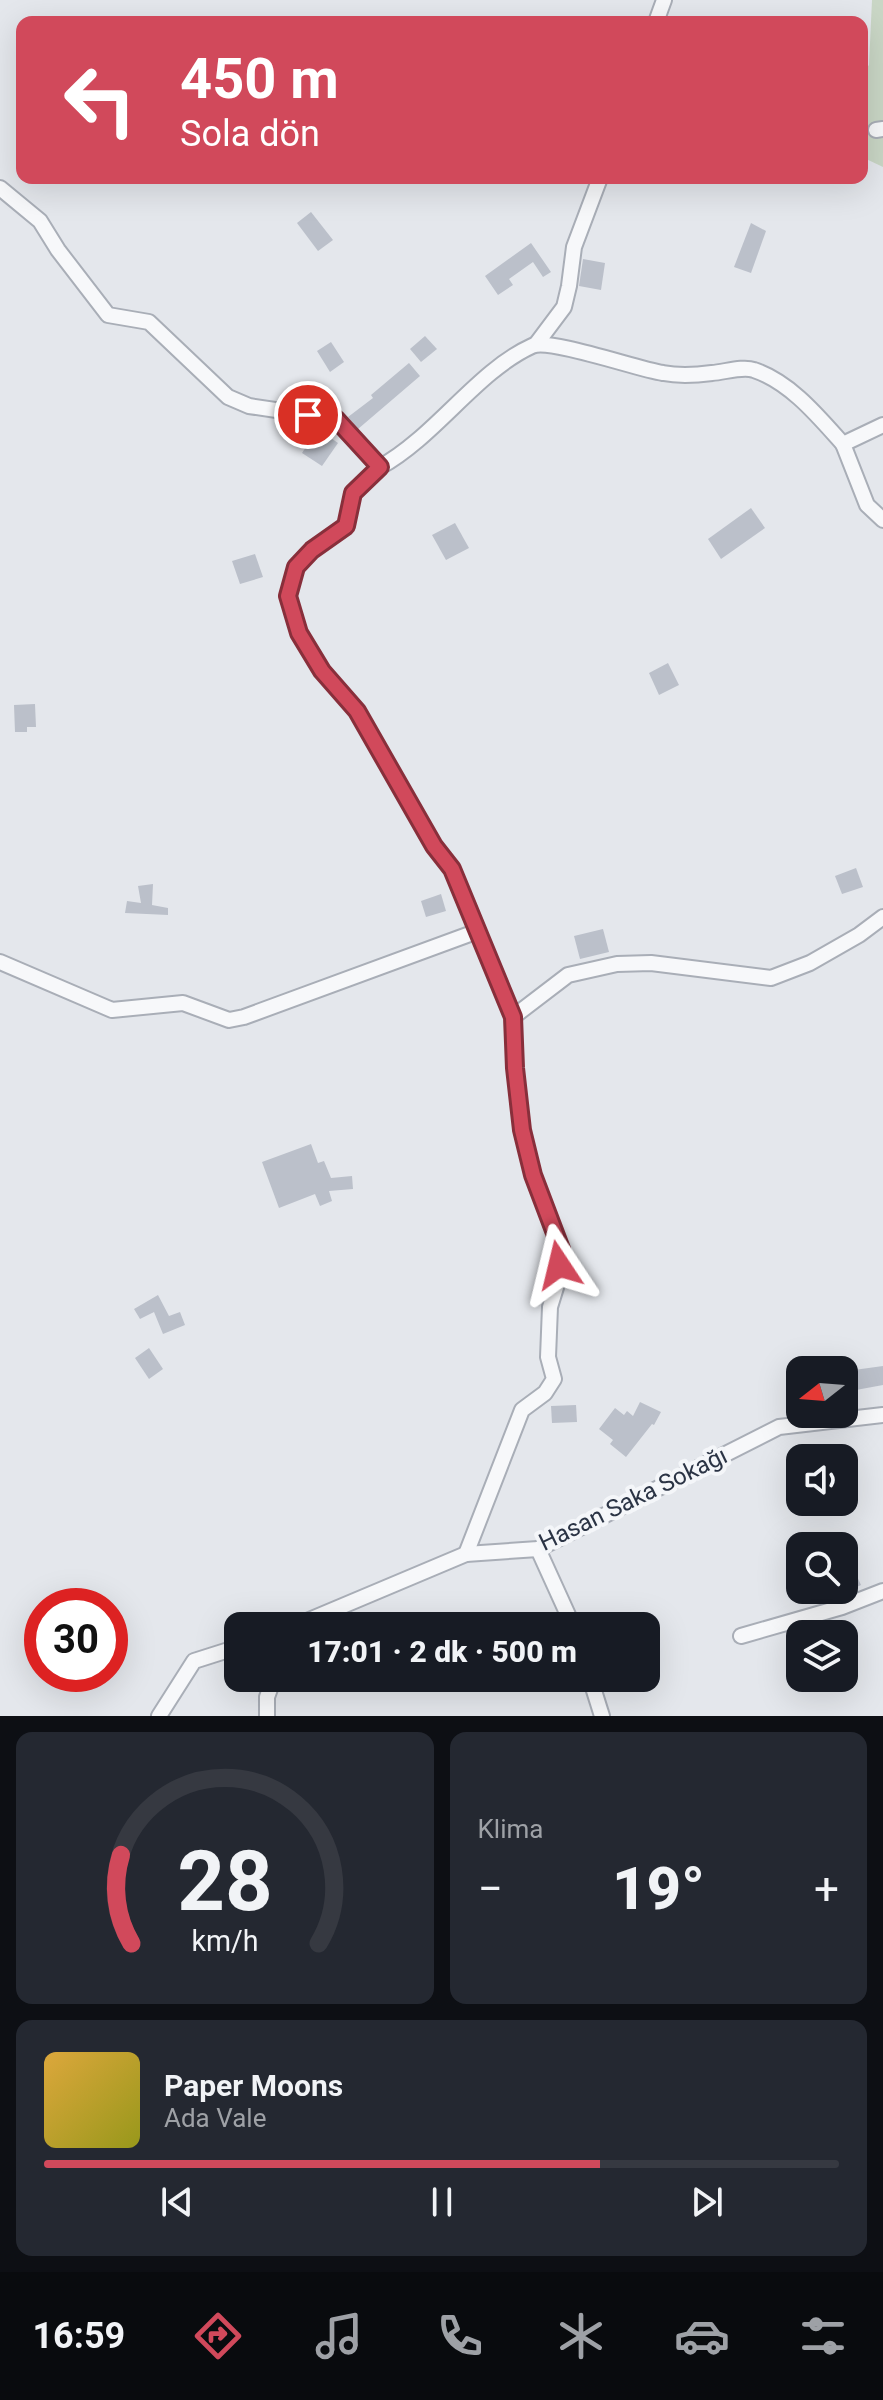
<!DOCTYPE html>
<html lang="tr">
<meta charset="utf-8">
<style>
body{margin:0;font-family:Roboto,sans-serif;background:#242831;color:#f1f3f6;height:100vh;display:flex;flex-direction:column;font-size:30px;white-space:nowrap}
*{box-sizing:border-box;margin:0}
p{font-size:26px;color:#9ea1a6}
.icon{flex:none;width:44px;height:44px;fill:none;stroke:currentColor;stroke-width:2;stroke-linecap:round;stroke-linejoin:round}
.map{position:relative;height:1716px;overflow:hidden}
.sheet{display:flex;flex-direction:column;gap:16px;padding:16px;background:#0d0f14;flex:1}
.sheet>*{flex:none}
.guide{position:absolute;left:16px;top:16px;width:852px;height:168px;border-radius:16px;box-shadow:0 8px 32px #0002;background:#d1495b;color:#fff;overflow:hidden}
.needle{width:52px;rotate:253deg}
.controls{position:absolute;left:786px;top:1356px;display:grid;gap:16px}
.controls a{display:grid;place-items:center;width:72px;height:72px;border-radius:16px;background:#171b24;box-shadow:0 8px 32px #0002;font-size:40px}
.speed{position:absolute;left:24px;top:1588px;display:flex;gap:16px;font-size:40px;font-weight:700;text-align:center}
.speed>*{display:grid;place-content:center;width:104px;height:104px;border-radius:50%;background:#171b24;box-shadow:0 8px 32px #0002;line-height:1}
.speed .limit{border:12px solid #d22;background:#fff;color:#111}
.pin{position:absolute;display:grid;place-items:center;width:68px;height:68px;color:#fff;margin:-34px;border:4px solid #fff;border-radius:50%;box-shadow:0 2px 8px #0007}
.me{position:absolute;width:88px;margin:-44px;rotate:350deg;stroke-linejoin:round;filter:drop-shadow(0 0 6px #0008)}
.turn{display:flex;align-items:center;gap:28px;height:168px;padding:0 32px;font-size:36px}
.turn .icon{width:104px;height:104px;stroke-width:2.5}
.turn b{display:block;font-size:56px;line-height:68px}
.big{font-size:60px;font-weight:800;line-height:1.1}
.sheet .tile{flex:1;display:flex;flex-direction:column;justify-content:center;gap:12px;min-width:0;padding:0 28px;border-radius:16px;background:#242831}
.sheet .dial{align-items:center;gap:0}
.dial svg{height:208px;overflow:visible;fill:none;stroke:#363941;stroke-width:7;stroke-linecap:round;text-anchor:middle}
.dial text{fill:#f1f3f6;stroke:none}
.song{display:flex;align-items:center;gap:24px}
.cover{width:96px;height:96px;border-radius:12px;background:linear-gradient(135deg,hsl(40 70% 55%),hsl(60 70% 35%))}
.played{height:8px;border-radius:4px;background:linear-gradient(90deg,#d1495b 70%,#363941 70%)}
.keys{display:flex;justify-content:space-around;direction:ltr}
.heat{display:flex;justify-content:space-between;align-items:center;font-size:44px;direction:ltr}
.sheet .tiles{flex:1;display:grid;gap:16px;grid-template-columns:1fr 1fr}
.tile:last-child{grid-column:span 2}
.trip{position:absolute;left:224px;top:1612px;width:436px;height:80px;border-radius:16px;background:#171b24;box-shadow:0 8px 32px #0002;font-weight:800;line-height:80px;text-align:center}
.menu{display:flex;height:128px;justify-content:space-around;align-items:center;background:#090b0e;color:#9ea1a6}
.menu .icon{width:56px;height:56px}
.menu .selected{color:#d1495b}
.menu b{font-size:36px;color:#f1f3f6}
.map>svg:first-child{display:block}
</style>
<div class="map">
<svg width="883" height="1716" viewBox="0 0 883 1716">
<rect width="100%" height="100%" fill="#e4e7ec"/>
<!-- green -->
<polygon fill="#c9d6c5" points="872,0 883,0 883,167 862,157 862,74 869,65"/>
<!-- building -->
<g fill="#bbc0ca">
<polygon points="311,212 333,240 318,251 297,223"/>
<polygon points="751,223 766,231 751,273 734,267"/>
<polygon points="531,243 551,272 543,277 533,262 509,279 513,285 498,295 485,276"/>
<polygon points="583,259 605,263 601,290 579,286"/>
<polygon points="425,336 437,349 421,362 410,349"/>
<polygon points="331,342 344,362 330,372 317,351"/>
<polygon points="409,363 420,376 358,429 348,417 373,398 371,395"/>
<polygon points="318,429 338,443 322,466 302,453"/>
<polygon points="751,508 765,528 721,559 708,539"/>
<polygon points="455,523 469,548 446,560 432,535"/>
<polygon points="255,554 263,577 240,584 232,561"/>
<polygon points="668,663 679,685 659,695 649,673"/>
<polygon points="35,704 36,727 27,727 27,732 15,732 14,705"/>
<polygon points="856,868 863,887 842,894 835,876"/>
<polygon points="153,884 152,905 168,908 168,915 125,913 127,901 141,903 138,886"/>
<polygon points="441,894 446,911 426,917 421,901"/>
<polygon points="603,929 609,952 580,959 574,936"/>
<polygon points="311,1144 318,1163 324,1161 331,1178 352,1176 353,1189 329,1191 332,1201 320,1206 315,1194 279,1208 262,1162"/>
<polygon points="158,1295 169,1316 180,1312 185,1325 163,1334 154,1312 140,1319 134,1309"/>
<polygon points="149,1348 163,1369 149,1379 135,1358"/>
<polygon points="883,1366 883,1385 856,1390 854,1370"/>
<polygon points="640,1402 661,1412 654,1425 652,1424 626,1457 610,1444 613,1440 599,1429 615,1408 624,1415 627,1411 633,1416"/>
<polygon points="576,1405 577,1422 552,1423 551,1406"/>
<polygon points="844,1549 861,1585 844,1593"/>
</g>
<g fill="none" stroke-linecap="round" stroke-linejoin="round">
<!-- minor casing -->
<g stroke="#a9aeb7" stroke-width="18">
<g id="minor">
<polyline points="656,22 664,0"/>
<polyline points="876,130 883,129"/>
<path d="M0,188L40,221L58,250L108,315L149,322L228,397L249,406L336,419L380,467C436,436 477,371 532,346C550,338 637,369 663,373C678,376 697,375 712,373C725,372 743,366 754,370C790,382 818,416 843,444L883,425"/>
<polyline points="537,343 564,307 569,286 574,247 600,178"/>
<polyline points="843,444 867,505 883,520"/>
<polyline points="380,467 353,493 346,526 312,550 296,567 288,596 299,633 322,671 357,711 434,846 452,869 513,1017 515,1068 522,1130 533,1175 561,1249 558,1281 550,1307 548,1357 554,1379 545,1393 522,1410 466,1554"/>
<polyline points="0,962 112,1010 183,1003 229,1020 244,1017 478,931"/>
<polyline points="513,1017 568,975 617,964 651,963 771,978 810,963 859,935 883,917"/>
<polyline points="538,1549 573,1626"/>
<polyline points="295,1626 466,1554 538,1549 779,1427 883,1415"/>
<polyline points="741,1636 842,1607 883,1591"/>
<polyline points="590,1678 602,1716"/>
<polyline points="159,1716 194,1661 238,1647"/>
<polyline points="267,1716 267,1697 274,1678"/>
</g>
</g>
<!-- minor -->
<use href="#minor" stroke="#f7f8fa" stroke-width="14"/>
</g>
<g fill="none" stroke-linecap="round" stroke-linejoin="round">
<!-- route casing -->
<g stroke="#882f3b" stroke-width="20">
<polyline id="route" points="308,415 336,419 380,467 353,493 346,526 312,550 296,567 288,596 299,633 322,671 357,711 434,846 452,869 513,1017 515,1068 522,1130 533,1175 561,1249 559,1265"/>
</g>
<!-- route -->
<use href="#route" stroke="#d1495b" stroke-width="14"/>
</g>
<g text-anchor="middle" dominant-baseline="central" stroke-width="8" stroke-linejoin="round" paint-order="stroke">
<!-- street labels -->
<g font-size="24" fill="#2b3445" stroke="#f4f6f9">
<text transform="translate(633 1499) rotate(-26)">Hasan Saka Sokağı</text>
</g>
</g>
</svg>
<div class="controls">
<a><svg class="needle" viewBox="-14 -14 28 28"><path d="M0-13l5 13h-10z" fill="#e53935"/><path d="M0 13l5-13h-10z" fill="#9ea1a6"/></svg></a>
<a><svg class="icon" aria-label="sound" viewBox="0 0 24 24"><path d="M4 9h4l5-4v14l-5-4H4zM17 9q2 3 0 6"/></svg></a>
<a><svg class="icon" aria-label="search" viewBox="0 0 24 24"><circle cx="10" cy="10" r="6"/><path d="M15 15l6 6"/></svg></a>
<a><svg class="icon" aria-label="layers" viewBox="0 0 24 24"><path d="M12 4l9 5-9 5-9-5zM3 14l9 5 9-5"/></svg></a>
</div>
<div class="speed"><div class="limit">30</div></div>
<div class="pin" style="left:308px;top:415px;background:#d93025"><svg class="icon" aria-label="arrive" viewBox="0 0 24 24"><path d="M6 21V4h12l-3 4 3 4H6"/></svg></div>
<svg class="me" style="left:559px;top:1265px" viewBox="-20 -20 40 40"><path d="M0-17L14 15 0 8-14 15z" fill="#d1495b" stroke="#fff" stroke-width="4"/></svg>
<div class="trip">17:01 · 2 dk · 500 m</div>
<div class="guide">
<div class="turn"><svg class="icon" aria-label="left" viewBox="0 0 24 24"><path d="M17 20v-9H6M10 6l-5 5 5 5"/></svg><div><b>450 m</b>Sola dön</div></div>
</div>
</div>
<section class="sheet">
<div class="tiles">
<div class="tile dial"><svg viewBox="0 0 100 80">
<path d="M14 69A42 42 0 1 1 86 69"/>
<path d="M14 69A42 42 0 0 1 10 35" stroke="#d1495b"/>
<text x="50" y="56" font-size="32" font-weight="700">28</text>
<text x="50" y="72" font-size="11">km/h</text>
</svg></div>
<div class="tile"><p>Klima</p>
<div class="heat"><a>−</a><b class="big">19°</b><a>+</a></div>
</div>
<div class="tile">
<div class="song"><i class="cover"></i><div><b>Paper Moons</b><p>Ada Vale</p></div></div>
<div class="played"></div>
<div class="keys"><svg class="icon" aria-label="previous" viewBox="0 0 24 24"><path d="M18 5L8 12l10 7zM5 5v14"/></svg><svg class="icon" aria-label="pause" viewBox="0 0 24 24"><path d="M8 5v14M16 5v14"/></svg><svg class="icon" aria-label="next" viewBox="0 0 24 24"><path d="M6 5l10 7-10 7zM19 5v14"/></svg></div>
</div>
</div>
</section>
<nav class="menu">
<b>16:59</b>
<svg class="icon selected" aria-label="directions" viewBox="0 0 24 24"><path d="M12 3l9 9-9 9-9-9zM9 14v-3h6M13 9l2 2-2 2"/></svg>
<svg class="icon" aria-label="music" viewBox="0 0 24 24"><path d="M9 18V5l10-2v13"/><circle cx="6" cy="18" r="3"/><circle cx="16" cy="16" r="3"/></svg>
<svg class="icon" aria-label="phone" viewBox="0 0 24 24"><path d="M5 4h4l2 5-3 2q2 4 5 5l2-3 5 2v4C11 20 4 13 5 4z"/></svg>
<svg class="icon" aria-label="climate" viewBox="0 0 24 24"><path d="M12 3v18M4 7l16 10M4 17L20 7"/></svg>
<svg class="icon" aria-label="car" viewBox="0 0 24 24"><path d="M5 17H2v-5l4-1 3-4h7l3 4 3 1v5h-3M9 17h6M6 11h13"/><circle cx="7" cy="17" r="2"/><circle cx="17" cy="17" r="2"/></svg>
<svg class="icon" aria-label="filters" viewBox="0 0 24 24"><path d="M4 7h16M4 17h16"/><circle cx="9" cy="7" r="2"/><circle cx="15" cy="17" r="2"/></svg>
</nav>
